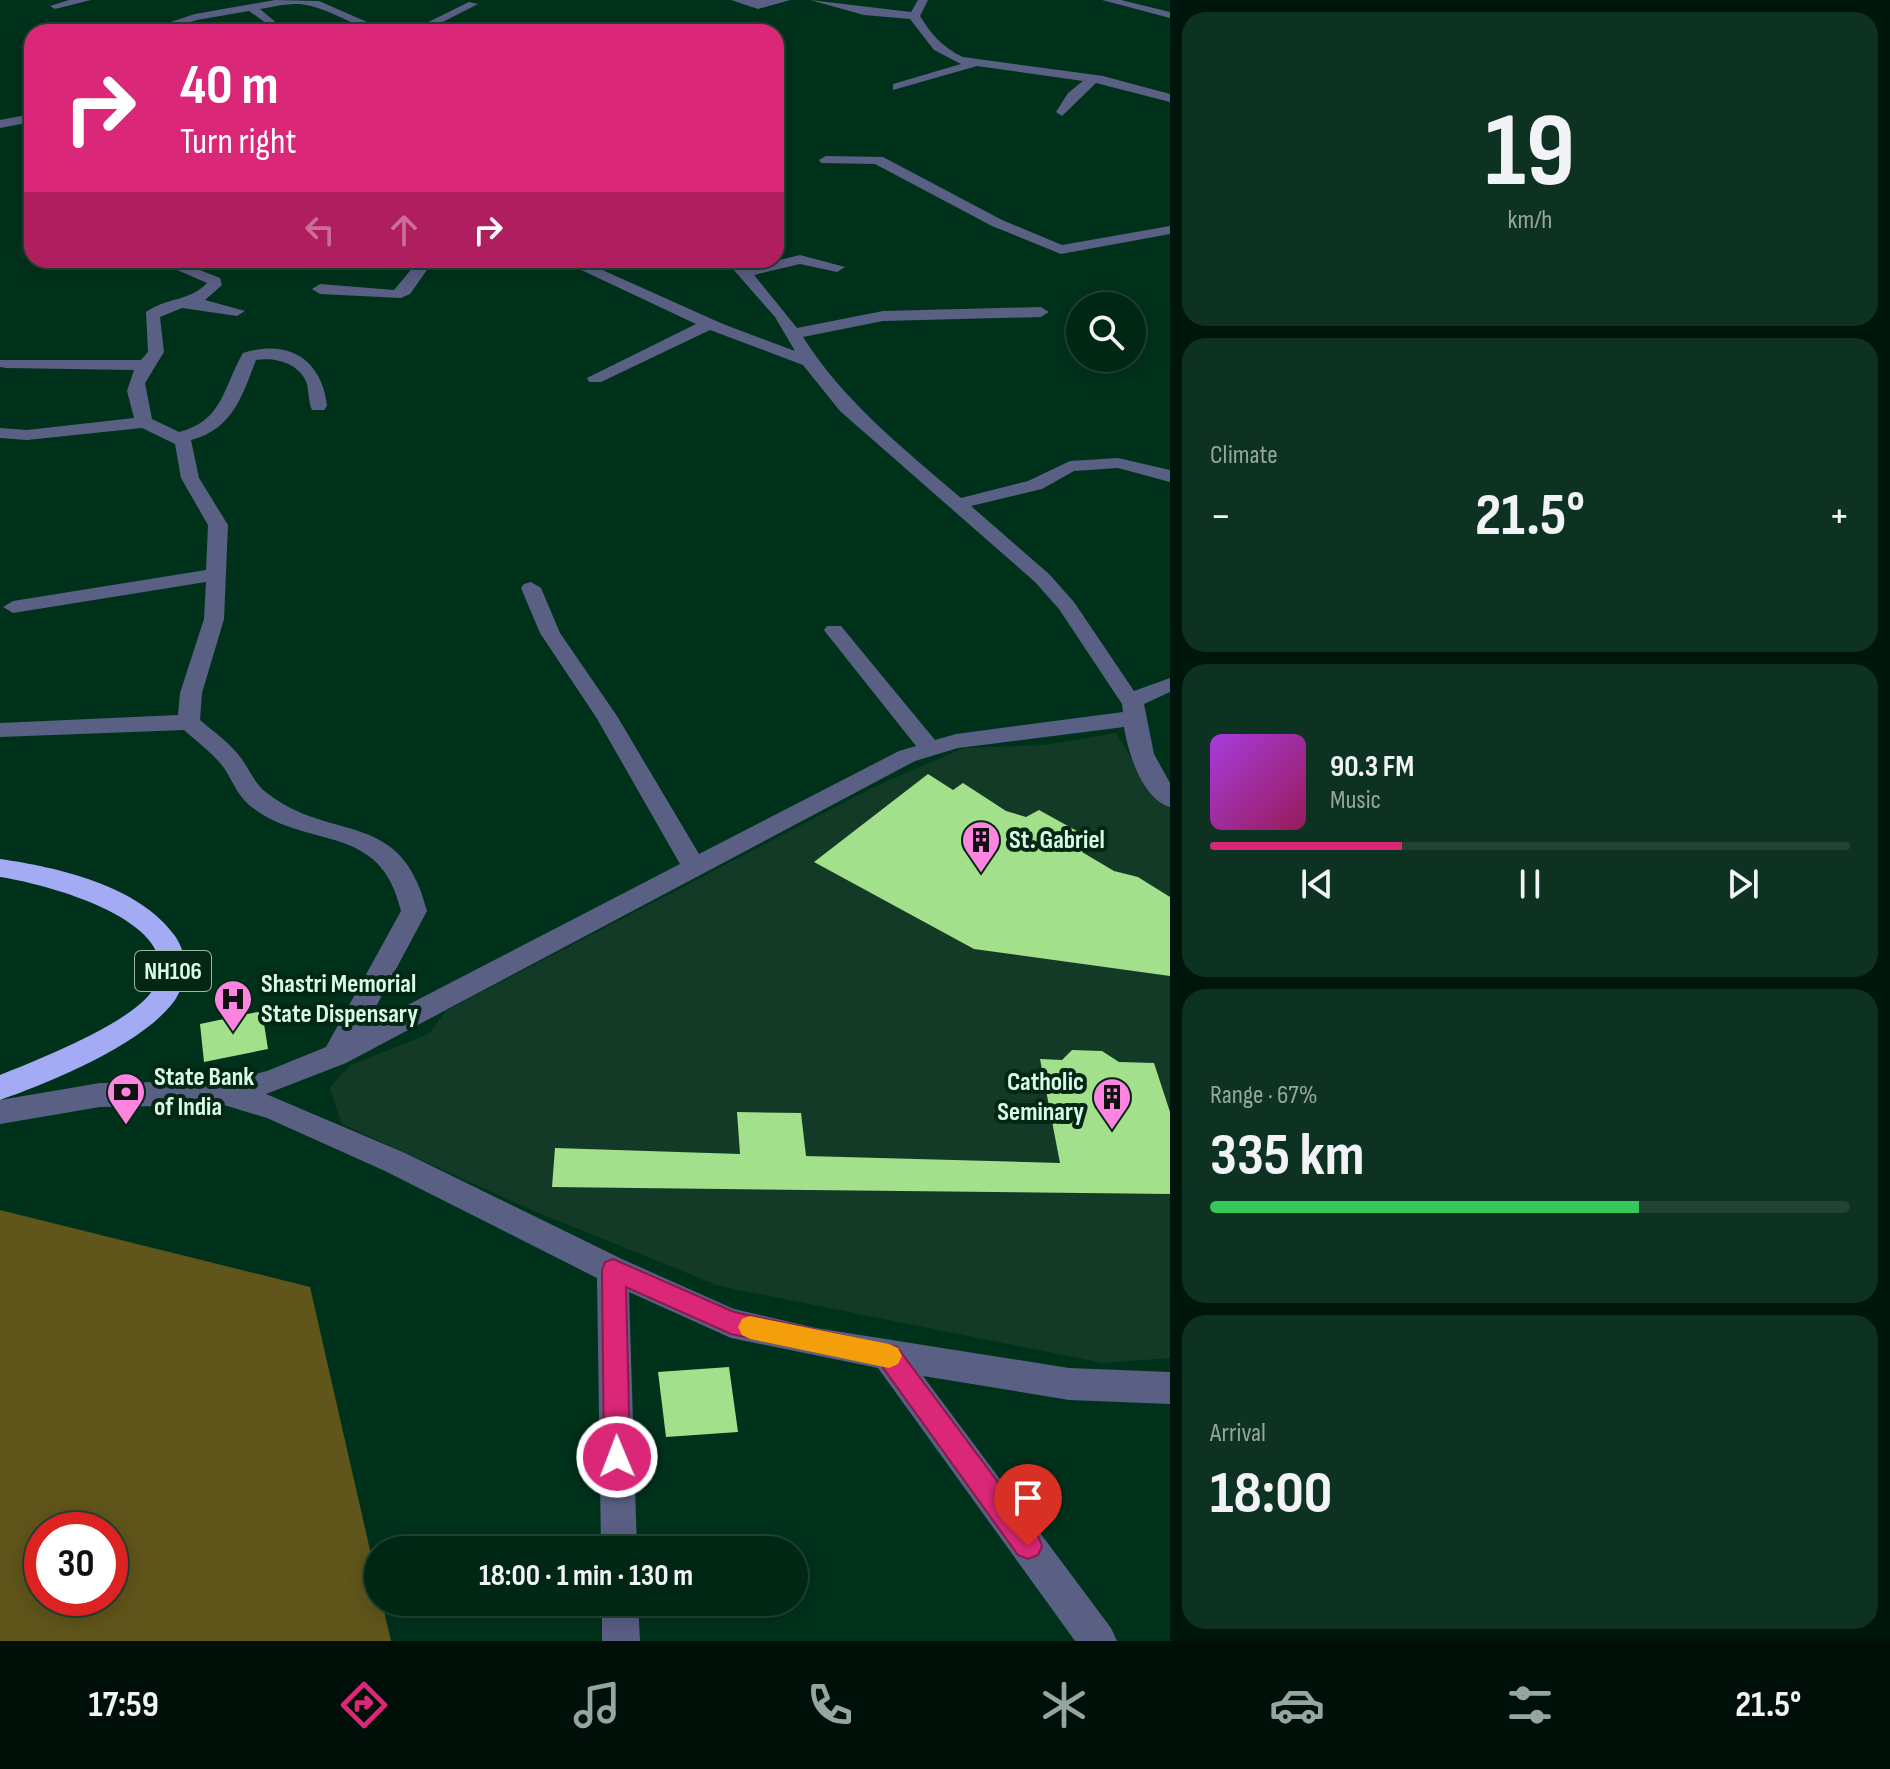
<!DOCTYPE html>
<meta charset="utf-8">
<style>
body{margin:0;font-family:"Sofia Sans Condensed",sans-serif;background:#0e3222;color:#f1f3f6;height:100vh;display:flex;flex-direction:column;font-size:30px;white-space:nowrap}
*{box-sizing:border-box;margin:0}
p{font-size:26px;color:#95a5a0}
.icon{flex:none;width:44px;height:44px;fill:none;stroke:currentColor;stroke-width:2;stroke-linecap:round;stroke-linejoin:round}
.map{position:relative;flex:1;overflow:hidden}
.side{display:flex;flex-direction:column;gap:12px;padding:12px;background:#00150b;width:720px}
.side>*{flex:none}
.hud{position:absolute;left:24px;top:24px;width:760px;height:244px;border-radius:24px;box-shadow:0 4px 20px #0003,0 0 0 2px #224334;background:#db2777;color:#fff;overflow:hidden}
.tools{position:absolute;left:1066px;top:292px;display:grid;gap:16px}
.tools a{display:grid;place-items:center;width:80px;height:80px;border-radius:50%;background:#002614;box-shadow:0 4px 20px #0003,0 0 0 2px #224334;font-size:40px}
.speed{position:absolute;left:24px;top:1512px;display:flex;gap:16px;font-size:40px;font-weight:700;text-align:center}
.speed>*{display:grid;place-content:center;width:104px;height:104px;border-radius:50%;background:#002614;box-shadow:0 4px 20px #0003,0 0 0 2px #224334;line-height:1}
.speed .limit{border:12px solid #d22;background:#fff;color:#111}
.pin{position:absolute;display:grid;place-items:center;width:68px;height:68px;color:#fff;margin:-82px -34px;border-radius:50% 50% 50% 0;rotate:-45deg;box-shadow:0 0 8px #0007}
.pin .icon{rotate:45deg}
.me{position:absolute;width:88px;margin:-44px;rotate:359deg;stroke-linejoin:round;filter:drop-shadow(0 0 6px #0008)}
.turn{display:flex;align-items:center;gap:28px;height:168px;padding:0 24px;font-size:36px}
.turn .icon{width:104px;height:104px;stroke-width:2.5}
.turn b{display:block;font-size:56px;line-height:68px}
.lanes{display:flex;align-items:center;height:76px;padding:0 24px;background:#0003;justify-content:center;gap:40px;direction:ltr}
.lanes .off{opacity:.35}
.big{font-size:60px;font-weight:700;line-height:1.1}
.side .card{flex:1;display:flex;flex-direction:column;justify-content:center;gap:12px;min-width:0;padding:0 28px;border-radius:24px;background:#0e3222}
.side .dial{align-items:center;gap:0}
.dial b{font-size:104px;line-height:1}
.song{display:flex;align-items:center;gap:24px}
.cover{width:96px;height:96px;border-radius:12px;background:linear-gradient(135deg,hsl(280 70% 55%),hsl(330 70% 35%))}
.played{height:8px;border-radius:4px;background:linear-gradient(90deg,#db2777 30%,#224334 30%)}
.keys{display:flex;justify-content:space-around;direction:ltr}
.heat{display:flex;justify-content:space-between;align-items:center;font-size:44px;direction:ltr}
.charge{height:12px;border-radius:6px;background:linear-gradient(90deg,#34c759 67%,#224334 0)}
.trip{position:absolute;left:364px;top:1536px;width:444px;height:80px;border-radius:40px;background:#002614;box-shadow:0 4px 20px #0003,0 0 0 2px #224334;font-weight:700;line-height:80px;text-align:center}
.tabs{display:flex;height:128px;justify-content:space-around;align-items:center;background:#000f08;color:#95a5a0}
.tabs .icon{width:56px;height:56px}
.tabs .current{color:#db2777}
.tabs b{font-size:36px;color:#f1f3f6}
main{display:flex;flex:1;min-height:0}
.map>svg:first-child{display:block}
</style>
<main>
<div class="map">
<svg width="1170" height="1641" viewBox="0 0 1170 1641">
<rect width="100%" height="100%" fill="#00321b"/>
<!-- built -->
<polygon fill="#133a26" points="1116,733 1141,775 1170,805 1170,1358 1103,1363 719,1286 534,1211 342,1124 330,1088 350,1065 429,1034 446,1011 874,787 964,748 1043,745"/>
<!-- forest -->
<path fill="#60551a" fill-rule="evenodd" d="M0,1210L310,1287L378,1585V1602H382L391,1641H0ZM42,1530H110V1598H42Z"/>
<!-- building -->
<g fill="#a2e08b">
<polygon points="928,774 953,790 963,783 1006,811 1026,817 1039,810 1095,841 1082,852 1114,871 1138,877 1170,897 1170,976 974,949 814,862"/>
<polygon points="262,1011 268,1049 204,1062 200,1024"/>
<polygon points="1072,1050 1102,1051 1119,1062 1154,1063 1170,1112 1170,1194 552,1187 555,1148 740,1154 737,1112 801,1113 806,1156 1060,1163 1040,1059 1062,1060"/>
<polygon points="729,1367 738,1432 666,1437 658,1372"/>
</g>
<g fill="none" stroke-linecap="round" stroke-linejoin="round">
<!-- minor -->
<g fill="#5a5f84" fill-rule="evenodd">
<polygon points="69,0 91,0 55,9 50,6"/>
<path d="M275,0L319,1L390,32C361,32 339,13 311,6C294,1 277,6 260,9L279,25L273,28L249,11L197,20L158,32H140L195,14Z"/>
<polygon points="731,0 790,0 758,9"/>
<path d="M810,0L911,12L918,0H928L920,16C931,34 943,48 963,57L1103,76L1170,94V102L1096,83L1062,116L1056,112L1068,93L1083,81L977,66L893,90V84L961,64L934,50L910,19L864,15Z"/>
<polygon points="1102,0 1121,0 1170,12 1170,18"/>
<polygon points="469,2 478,4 423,32 408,32"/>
<polygon points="32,114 32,122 0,128 0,120"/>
<polygon points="826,156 883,157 1002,220 1062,245 1170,226 1170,234 1061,254 992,226 875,164 821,163 819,160"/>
<path d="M800,255L845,267L837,272L800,264L754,275L797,328L883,311L1041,307L1049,312L1041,317L883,321L803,337C844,402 903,448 961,498L1028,481L1070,461L1118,458L1170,470V482L1118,468L1074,471L1042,489L971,506L1049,574L1074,602L1134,691L1170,678V692L1144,704L1154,754L1170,783V807C1142,799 1128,752 1124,727L958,748L915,761L346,1063L266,1094L405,1153L624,1260L734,1309L816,1328L1069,1368L1170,1372V1404L1069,1400L923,1376L1111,1628L1117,1641H1075L878,1368L731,1338L629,1292L637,1550H601L597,1278L385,1171L267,1118L224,1105L100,1107L0,1124V1100L100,1083L226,1081L267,1071L326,1047L401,911C380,819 304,852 248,804C237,794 232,780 224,768C213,753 197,742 184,730L0,737V723L178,715L180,693L204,619L206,582L13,613L3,607L13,601L206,570L208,525L181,478L175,444L142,428L27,440L0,438V428L27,430L134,418L127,391L134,370L6,368L0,367V360H141L148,352L146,312C167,297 189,302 207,283L154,260H175L220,278L222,285L205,300L245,311L237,316L182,308L160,317L164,352L145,383L152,419L179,432C223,421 223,387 243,353C288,339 322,359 327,406L324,410H312C308,401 309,392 307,384C300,363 275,357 256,360C242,396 233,429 191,440L199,478L228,525L224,619L202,693L200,720C214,732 230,743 241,758C250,770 255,785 267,793C332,844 401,807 427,911L365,1027L680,864L596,717L540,633L521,588L524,584L531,582L541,588L560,633L617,716L699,854L899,751L916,746L827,634L824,630L827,626H841L935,740L956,734L1123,712L1122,704L1059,609L1035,582L840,411L803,365L710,330L601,382H589L587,378L696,324L560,260H580L723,324L795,351L775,317L725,260H740L747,268Z"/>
<polygon points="419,260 434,260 410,294 401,298 320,294 312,289 320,284 394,290"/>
<polygon points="602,1602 638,1602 640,1641 602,1641"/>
</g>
<!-- highway -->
<path fill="#a2abf4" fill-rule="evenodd" d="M0,859C57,867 140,886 175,936C181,944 184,956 187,965C184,977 182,990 175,1000C144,1044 51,1082 0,1100V1075C37,1060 135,1022 154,988C191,921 42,883 0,877Z"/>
</g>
<!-- route -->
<polygon fill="#db2777" stroke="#8e194d" stroke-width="2" points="613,1259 734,1312 897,1347 1038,1536 1042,1546 1038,1555 1028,1559 1018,1555 881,1365 731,1334 626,1287 630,1457 626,1466 617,1469 608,1466 604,1457 602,1270 605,1262"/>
<!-- slow -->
<polygon fill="#f59e0b" points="750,1316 889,1344 898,1348 902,1356 898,1364 889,1368 750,1339 742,1335 738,1327 742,1319"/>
<!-- icons -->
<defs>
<g id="building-pin" transform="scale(2)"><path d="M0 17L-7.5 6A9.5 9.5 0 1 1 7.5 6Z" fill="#fe85df" stroke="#042615"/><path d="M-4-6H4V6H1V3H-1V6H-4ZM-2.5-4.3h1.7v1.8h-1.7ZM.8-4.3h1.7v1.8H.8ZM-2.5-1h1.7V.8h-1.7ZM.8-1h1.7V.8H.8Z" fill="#111"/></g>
<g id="hospital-pin" transform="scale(2)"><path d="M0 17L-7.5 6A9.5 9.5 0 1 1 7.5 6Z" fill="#fe85df" stroke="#042615"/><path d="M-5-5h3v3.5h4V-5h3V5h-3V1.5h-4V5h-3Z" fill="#111"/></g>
<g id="bank-pin" transform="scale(2)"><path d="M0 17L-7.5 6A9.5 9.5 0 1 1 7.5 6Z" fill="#fe85df" stroke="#042615"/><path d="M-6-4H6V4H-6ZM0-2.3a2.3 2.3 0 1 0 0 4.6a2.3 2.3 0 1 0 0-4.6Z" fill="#111"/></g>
</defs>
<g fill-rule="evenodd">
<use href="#building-pin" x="981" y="840"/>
<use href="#hospital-pin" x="233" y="999"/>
<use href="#bank-pin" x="126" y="1092"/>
<use href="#building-pin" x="1112" y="1097"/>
</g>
<g text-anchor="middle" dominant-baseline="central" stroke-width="8" stroke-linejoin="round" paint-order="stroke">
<!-- shield labels -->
<rect fill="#042615" stroke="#9abaa7" stroke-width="2" x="135" y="951" width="76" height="40" rx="6"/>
<g font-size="24" font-weight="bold" fill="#dafae5">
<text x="173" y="971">NH106</text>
</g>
<!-- poi labels -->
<g font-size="26" font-weight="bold" fill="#dafae5" stroke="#042615" text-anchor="start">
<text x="1009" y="840">St. Gabriel</text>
<text x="261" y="984">Shastri Memorial<tspan x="261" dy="30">State Dispensary</tspan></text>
<text x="154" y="1077">State Bank<tspan x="154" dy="30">of India</tspan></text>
<text x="1084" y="1082" text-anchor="end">Catholic<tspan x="1084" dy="30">Seminary</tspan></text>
</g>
</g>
</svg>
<div class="tools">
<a><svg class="icon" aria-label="search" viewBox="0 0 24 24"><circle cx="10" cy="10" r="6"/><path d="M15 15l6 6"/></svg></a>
</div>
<div class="speed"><div class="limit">30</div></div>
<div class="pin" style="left:1028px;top:1546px;background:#d93025"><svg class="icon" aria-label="arrive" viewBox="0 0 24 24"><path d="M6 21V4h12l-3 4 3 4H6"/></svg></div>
<svg class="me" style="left:617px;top:1457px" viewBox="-20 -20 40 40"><circle r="17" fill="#db2777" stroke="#fff" stroke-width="3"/><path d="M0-11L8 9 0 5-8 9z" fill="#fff"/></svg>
<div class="trip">18:00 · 1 min · 130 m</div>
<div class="hud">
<div class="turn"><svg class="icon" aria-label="right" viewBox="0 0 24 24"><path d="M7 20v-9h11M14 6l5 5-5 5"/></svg><div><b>40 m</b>Turn right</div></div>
<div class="lanes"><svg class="icon off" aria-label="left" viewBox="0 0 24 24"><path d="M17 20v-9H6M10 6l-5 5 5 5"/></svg><svg class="icon off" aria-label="ahead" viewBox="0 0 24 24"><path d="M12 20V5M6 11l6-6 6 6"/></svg><svg class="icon" aria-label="right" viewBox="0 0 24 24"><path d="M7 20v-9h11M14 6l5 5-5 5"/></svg></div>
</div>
</div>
<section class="side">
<div class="card dial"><b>19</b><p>km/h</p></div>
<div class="card"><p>Climate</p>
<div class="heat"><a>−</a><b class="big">21.5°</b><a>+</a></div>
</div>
<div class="card">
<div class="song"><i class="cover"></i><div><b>90.3 FM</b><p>Music</p></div></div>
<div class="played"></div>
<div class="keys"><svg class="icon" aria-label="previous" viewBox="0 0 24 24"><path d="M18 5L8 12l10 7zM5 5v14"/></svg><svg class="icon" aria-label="pause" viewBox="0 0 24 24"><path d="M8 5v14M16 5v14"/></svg><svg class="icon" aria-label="next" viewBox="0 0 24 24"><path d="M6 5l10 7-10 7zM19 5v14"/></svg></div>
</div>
<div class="card"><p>Range · 67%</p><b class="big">335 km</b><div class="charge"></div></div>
<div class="card"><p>Arrival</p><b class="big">18:00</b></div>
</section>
</main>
<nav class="tabs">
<b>17:59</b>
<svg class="icon current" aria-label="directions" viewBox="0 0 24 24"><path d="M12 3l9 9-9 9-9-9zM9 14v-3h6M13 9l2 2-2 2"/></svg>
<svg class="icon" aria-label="music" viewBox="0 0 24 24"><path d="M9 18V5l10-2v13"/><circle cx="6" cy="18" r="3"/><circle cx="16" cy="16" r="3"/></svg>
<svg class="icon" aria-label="phone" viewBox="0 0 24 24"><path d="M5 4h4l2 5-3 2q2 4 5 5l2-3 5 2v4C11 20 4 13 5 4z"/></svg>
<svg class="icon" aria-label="climate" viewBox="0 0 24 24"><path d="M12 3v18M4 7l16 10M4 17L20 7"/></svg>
<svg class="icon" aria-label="car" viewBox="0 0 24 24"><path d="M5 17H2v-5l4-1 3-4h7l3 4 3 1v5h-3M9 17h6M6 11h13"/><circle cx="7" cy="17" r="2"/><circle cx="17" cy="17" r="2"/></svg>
<svg class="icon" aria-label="filters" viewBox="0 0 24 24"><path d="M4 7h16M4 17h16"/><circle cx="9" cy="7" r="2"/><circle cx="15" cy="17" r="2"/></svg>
<b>21.5°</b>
</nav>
